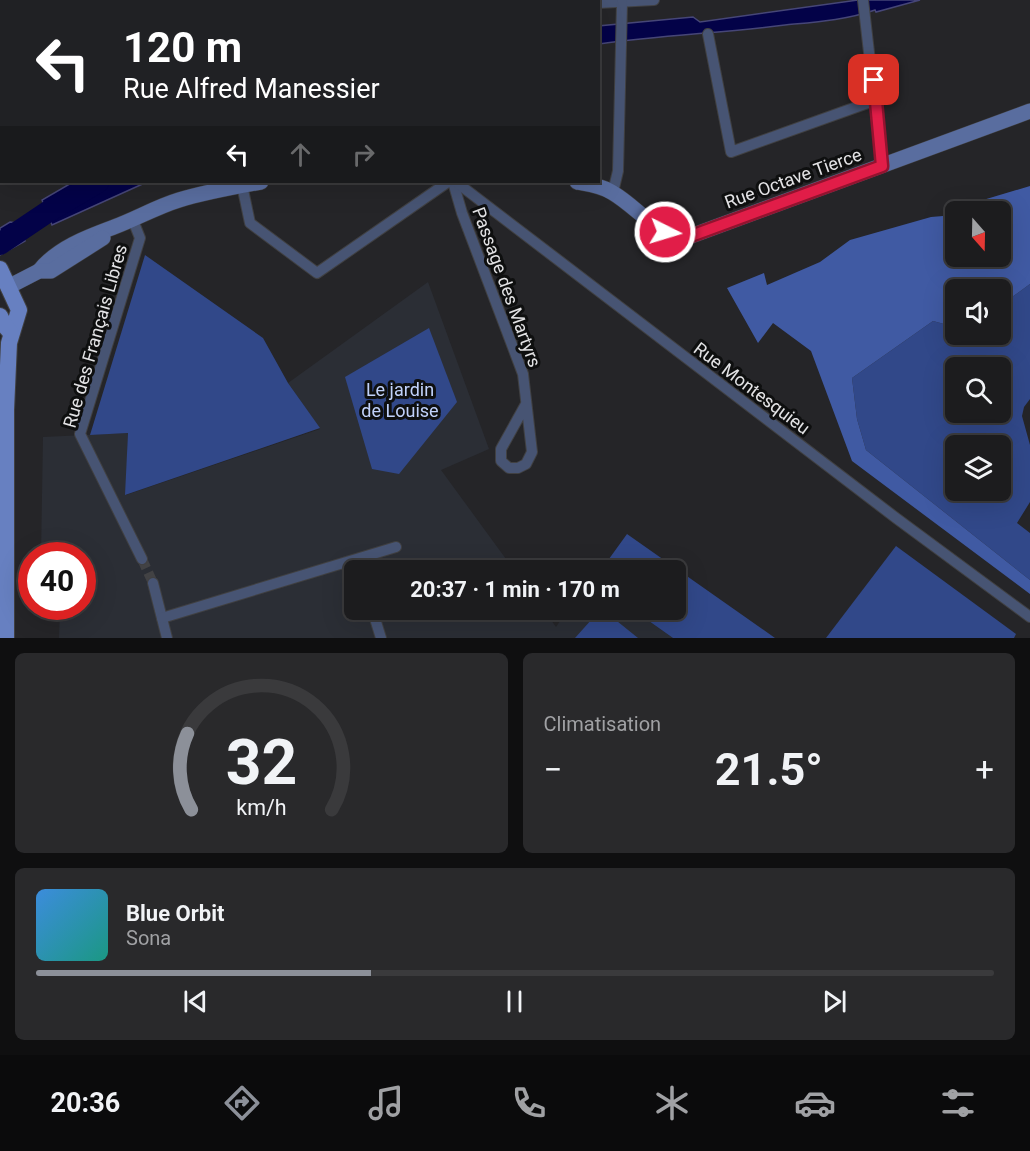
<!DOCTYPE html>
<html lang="fr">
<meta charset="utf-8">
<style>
body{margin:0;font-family:Roboto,sans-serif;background:#29292b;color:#f1f3f6;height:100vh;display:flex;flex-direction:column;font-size:22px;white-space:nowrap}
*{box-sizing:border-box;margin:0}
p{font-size:20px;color:#a0a1a4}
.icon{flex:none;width:33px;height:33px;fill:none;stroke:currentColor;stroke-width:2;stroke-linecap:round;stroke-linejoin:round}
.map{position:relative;height:638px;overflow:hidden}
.panel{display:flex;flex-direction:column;gap:15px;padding:15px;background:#0f0f10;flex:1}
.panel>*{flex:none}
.hud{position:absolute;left:0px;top:0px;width:600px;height:183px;box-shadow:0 6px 24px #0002,0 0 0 2px #3a3a3c;background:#202124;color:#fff;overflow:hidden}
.needle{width:39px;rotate:160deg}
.fabs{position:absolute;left:945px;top:201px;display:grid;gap:12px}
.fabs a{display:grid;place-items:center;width:66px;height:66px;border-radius:9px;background:#1c1c1e;box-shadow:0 6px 24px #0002,0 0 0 2px #3a3a3c;font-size:30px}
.speed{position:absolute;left:18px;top:542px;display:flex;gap:12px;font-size:30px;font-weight:700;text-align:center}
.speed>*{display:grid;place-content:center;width:78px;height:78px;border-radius:50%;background:#1c1c1e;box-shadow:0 6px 24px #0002,0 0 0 2px #3a3a3c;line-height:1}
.speed .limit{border:9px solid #d22;background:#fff;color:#111}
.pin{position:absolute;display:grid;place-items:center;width:51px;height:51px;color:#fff;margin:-26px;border-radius:12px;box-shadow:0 3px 9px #0006}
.me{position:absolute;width:66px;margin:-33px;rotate:95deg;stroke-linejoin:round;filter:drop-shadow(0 0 4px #0008)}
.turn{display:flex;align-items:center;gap:21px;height:126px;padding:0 24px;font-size:27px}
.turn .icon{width:78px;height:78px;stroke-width:2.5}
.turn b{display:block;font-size:42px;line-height:51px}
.lanes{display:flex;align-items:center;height:57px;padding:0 24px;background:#0003;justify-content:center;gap:30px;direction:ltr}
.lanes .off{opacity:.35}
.big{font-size:45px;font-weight:700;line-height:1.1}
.panel .tile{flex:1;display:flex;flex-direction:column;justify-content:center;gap:9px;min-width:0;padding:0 21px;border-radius:9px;background:#29292b}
.panel .dial{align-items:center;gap:0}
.dial svg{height:156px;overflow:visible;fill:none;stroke:#3a3a3c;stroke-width:7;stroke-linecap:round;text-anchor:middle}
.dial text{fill:#f1f3f6;stroke:none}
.song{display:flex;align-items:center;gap:18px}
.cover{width:72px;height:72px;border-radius:9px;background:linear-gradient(135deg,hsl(210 70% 55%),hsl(170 70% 35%))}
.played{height:6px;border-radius:3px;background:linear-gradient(90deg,#8c9099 35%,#3a3a3c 35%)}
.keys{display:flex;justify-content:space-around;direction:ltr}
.heat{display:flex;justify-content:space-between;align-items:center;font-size:33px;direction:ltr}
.panel .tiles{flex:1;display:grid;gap:15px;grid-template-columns:1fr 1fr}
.tile:last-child{grid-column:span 2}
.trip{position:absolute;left:344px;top:560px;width:342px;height:60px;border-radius:9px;background:#1c1c1e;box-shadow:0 6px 24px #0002,0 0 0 2px #3a3a3c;font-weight:700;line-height:60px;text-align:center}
.menu{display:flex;height:96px;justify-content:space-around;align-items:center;background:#0b0b0c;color:#a0a1a4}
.menu .icon{width:42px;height:42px}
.menu .active{color:#8c9099}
.menu b{font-size:27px;color:#f1f3f6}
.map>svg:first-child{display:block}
</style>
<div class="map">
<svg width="1030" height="638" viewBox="0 0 1030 638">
<rect width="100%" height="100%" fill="#252528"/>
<!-- built -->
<polygon fill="#2b2e35" points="428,282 489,449 441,470 514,570 354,570 354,609 543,609 556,627 568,609 632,609 673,638 59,638 60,611 40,611 40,606 82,606 82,555 41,555 43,437 128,433 126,495 320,429 288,383"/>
<!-- green -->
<g fill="#314889" fill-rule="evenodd">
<polygon points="240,0 393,0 393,1 240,2"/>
<polygon points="145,255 263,338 288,383 320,428 125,495 128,433 90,435"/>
<path d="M1030,284V399L1024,407L1022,416L1030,445V502L1017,523L1030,533V580L866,450L857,419L852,378L933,321L955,327L956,334H1000L1001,305ZM956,368H1000V412H956ZM956,446H1000V490H956Z"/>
<polygon points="429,328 457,402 399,474 372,469 345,377"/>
<polygon points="627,534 775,638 673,638 632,609 675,609 675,570 601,570"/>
<polygon points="896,546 1016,634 1014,638 826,638"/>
<polygon points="601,609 602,609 638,638 575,638"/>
</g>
<!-- forest -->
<polygon fill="#405aa3" points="1030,186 1030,284 1001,305 1000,290 956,290 955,327 933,321 852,378 857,419 866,450 1030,580 1030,594 852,461 811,351 773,323 758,343 727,288 764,273 767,285 820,262 850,240 931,217 955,215 956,256 1000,256 1000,212 963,211 973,203"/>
<!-- water -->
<g fill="#030248" stroke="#464677" stroke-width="1.5">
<path d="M858,0H920L876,12L875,10C846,20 816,22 785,25C723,33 660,35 599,44L598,26L693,17L700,22Z"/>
<polygon points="73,182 147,182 52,225 42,200"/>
<polygon points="10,222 17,223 24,233 25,241 0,255 0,228"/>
</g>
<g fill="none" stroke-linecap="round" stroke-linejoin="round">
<!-- river -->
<g stroke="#030248" stroke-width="22">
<polyline points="87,2 87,0"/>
<polyline points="0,244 49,211 98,182"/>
</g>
<!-- street-tunnel -->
<polyline stroke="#424244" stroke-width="10" stroke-dasharray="10 5" stroke-linecap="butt" points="142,559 153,583"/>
<!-- street casing -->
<g stroke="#404042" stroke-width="12">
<g id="street">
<polyline points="61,0 65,2"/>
<polyline points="409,0 409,2"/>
<polyline points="575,0 577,2"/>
<polyline points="863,0 882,166"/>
<polyline points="163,2 164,0"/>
<polyline points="598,3 654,0"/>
<polyline points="708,34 731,152 876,100"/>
<polyline points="453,182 462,213 523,374 532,452 526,464 518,468 509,468 501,461 501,449 526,404"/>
<polyline points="456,182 896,518 1030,617"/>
<polyline points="242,185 250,223 317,273 448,182"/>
<polyline points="613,192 618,171 622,3"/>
<polyline points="132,218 140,238 80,434 142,559"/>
<polyline points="153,583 167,638"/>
<polyline points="372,609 381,638"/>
<polyline points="162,618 396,547"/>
</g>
</g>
<!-- secondary casing -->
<g stroke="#404042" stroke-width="16">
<g id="secondary">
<path d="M577,182C589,184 603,186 613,193C640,209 656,237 691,236L1030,111"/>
<path d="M39,271C57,248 87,237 114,227C136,219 156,207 179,200C205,192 233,187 261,182"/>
<polyline points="8,287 39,271 51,271 103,238"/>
</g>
</g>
<!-- primary casing -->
<g stroke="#404042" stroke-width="18">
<g id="primary">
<polyline points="33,2 34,0"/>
<polyline points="47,2 48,0"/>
<polyline points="0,132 2,125"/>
<polyline points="0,269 19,310 9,343 6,410 6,638"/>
<polyline points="0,316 5,326 11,333"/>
</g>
</g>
<!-- street -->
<use href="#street" stroke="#475473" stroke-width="10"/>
<!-- secondary -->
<use href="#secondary" stroke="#596d9f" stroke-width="15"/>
<!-- primary -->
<use href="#primary" stroke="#6780c1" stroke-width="16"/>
</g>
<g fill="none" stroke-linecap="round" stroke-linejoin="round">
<!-- route casing -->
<g stroke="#92132f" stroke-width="15">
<polyline id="route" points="665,232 679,236 691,236 882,166 874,80"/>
</g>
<!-- route -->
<use href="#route" stroke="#e11d48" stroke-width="10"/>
</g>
<g text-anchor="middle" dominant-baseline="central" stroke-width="6" stroke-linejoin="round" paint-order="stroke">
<!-- street labels -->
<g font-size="18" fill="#e3e3e5" stroke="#0e0f0f">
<text transform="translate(793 178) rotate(-20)">Rue Octave Tierce</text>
<text transform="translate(507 287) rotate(70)">Passage des Martyrs</text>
<text transform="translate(95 336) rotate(-74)">Rue des Français Libres</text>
<text transform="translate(752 388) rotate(37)">Rue Montesquieu</text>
</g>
<!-- park labels -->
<g font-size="18" fill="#c1d2fb" stroke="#0e0f0f">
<text x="400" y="389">Le jardin<tspan x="400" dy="21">de Louise</tspan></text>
</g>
</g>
</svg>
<div class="fabs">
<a><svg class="needle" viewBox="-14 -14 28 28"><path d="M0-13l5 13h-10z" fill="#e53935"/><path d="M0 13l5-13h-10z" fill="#a0a1a4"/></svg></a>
<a><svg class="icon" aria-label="sound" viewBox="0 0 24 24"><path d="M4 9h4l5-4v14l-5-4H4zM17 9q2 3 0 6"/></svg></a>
<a><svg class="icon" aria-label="search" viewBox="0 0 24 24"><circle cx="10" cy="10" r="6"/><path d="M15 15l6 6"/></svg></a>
<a><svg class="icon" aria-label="layers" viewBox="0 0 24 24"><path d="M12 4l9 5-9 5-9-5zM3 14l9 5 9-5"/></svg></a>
</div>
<div class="speed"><div class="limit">40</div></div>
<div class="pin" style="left:874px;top:80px;background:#d93025"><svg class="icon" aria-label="arrive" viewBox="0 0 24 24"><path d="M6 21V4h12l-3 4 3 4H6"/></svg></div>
<svg class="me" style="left:665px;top:232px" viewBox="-20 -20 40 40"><circle r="17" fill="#e11d48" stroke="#fff" stroke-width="3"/><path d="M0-11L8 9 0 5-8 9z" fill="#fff"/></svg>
<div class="trip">20:37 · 1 min · 170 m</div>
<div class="hud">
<div class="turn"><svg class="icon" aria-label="left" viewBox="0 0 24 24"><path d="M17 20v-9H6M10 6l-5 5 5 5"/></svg><div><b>120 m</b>Rue Alfred Manessier</div></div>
<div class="lanes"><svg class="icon" aria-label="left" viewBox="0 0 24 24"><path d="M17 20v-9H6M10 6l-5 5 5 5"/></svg><svg class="icon off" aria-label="ahead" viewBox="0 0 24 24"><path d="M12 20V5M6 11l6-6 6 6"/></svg><svg class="icon off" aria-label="right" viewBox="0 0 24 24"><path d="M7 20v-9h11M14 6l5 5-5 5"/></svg></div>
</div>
</div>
<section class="panel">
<div class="tiles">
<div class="tile dial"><svg viewBox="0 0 100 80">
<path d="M14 69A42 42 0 1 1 86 69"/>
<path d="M14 69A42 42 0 0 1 12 30" stroke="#8c9099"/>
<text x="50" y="56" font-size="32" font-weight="700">32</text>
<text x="50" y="72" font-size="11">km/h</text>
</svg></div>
<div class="tile"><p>Climatisation</p>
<div class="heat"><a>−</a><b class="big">21.5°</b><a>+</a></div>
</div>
<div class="tile">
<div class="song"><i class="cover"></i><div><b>Blue Orbit</b><p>Sona</p></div></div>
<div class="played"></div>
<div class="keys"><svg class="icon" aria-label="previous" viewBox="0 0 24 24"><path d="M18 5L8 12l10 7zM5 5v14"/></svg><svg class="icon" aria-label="pause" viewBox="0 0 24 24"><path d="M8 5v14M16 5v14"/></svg><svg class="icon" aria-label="next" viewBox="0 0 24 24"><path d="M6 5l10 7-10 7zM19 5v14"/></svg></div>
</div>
</div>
</section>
<nav class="menu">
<b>20:36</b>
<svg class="icon active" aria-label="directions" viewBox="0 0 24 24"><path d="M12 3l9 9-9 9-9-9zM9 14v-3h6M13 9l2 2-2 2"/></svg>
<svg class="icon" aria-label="music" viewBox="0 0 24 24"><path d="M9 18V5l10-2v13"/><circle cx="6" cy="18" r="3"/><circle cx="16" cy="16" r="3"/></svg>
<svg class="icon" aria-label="phone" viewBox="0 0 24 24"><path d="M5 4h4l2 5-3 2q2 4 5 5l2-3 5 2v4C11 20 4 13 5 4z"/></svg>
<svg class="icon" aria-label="climate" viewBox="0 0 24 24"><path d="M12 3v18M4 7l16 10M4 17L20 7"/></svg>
<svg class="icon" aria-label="car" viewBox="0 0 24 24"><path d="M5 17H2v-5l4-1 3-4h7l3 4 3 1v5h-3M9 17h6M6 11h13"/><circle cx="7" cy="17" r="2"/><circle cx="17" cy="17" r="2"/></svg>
<svg class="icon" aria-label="filters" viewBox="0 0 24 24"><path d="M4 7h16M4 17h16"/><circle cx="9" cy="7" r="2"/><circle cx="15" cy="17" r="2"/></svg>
</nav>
